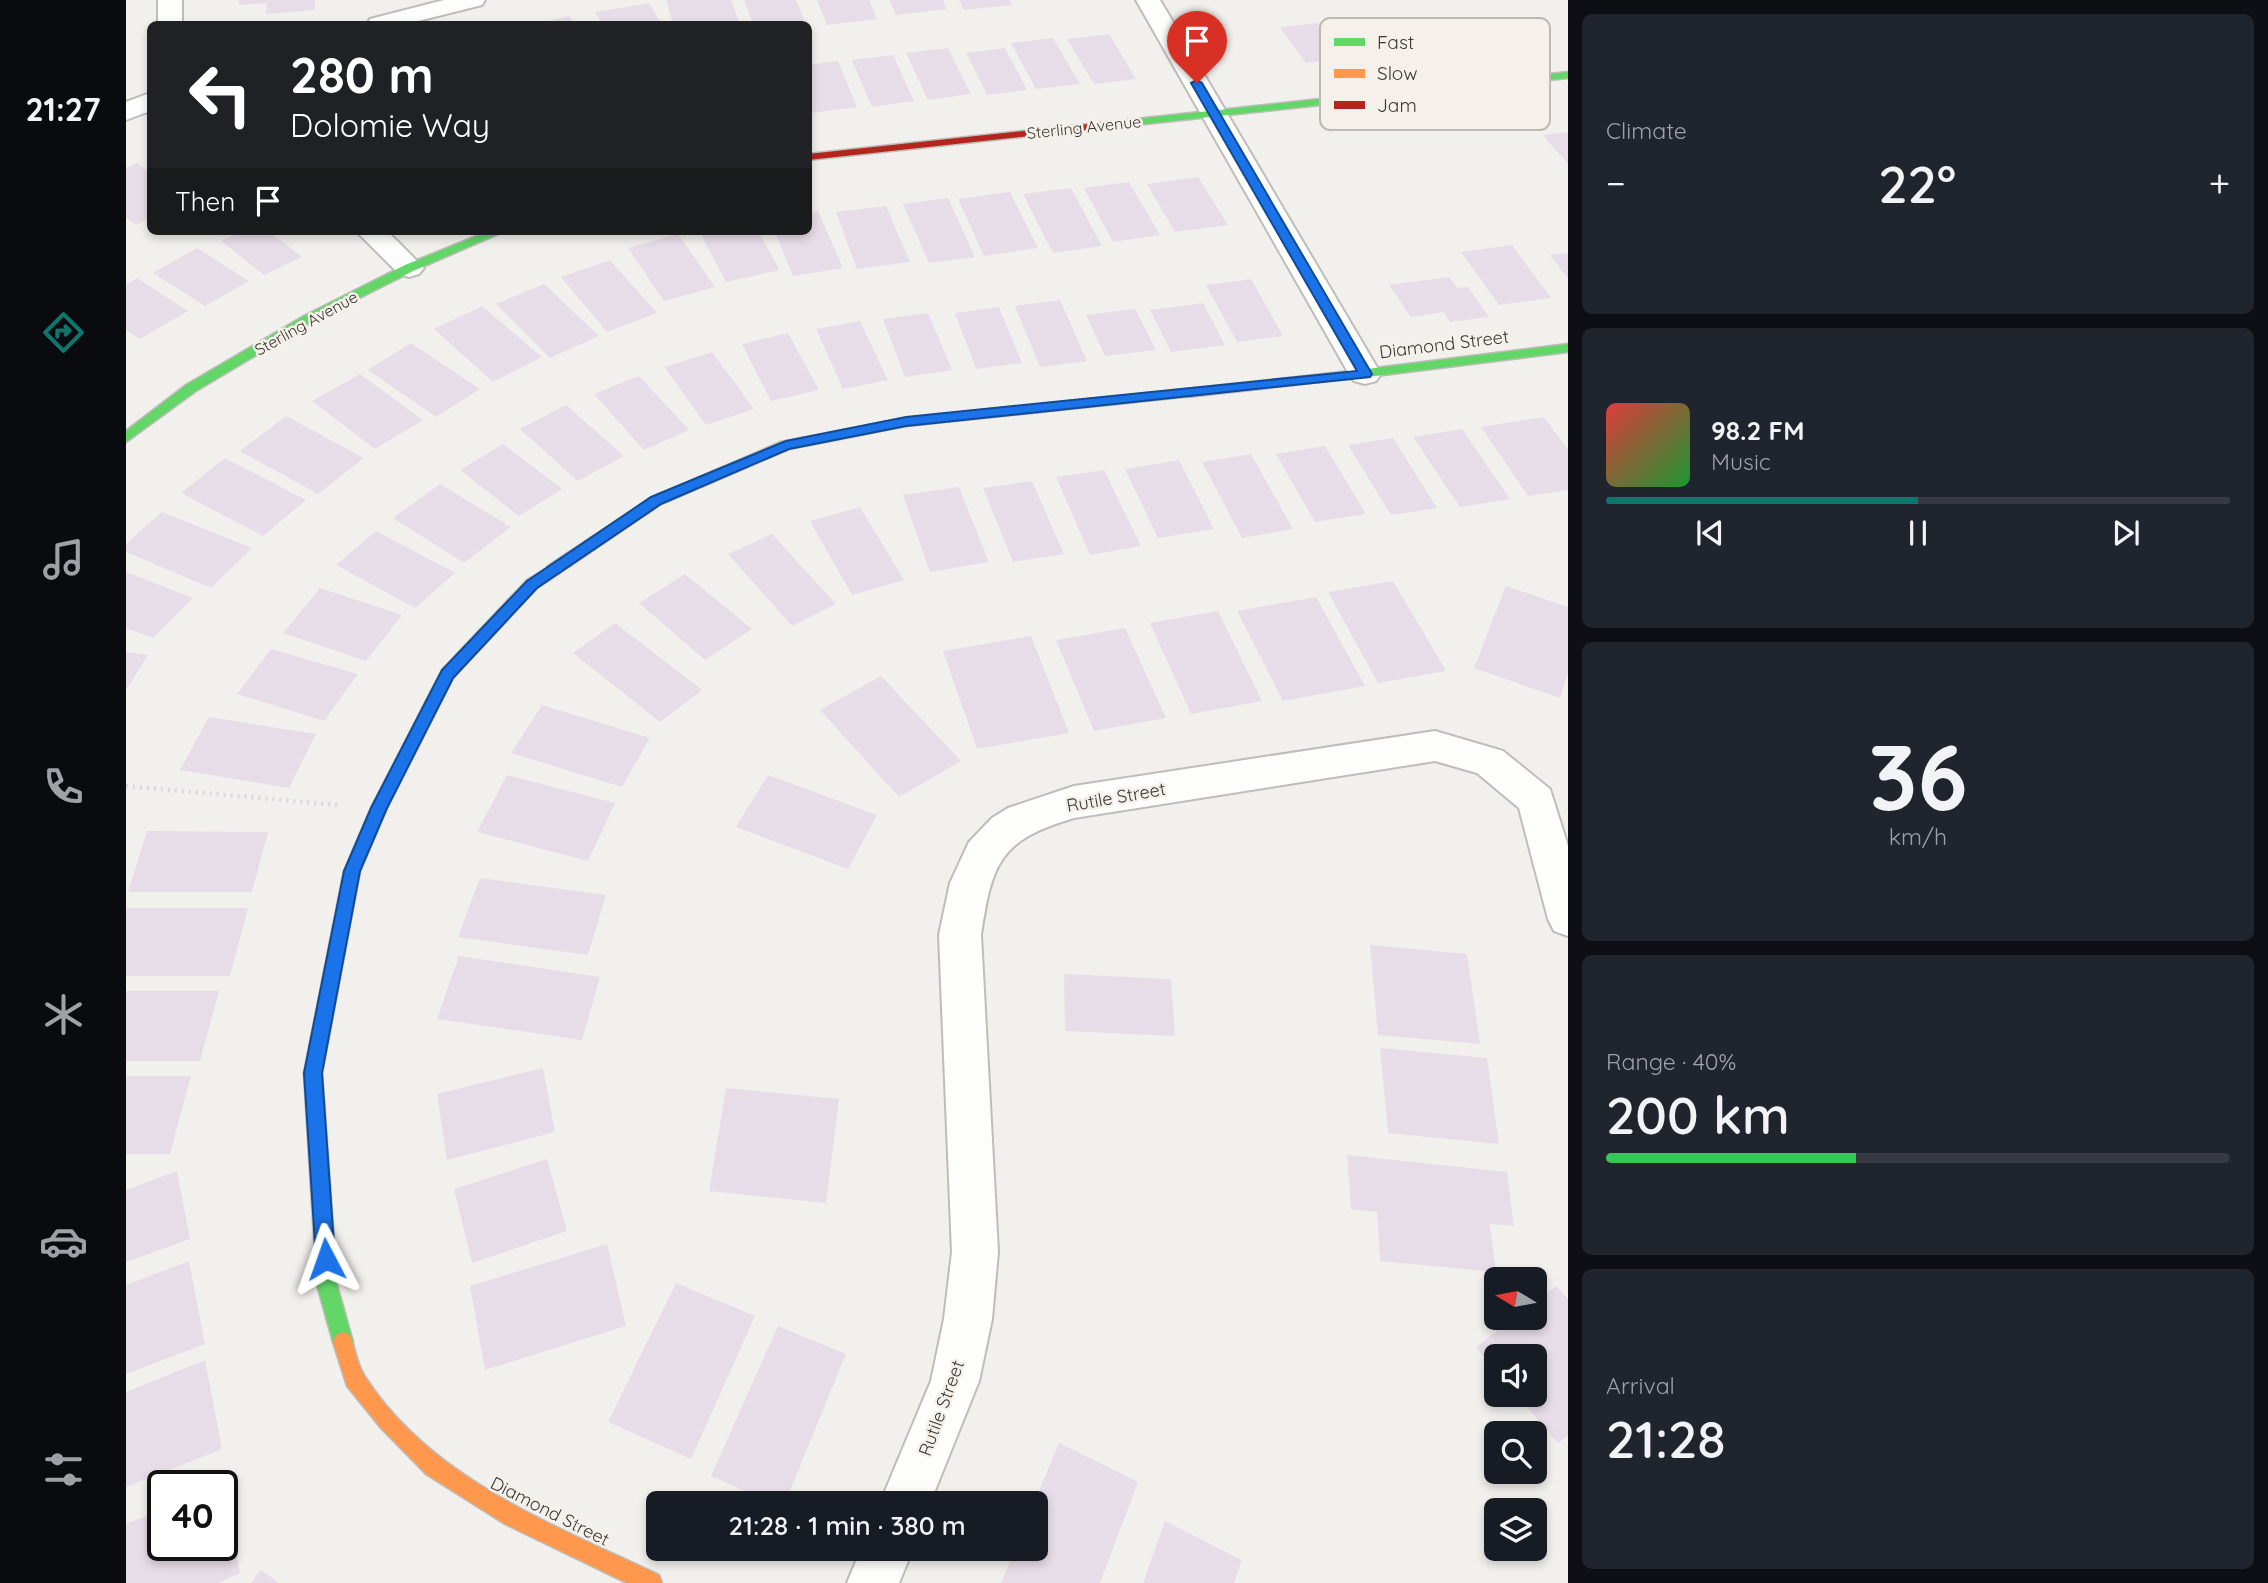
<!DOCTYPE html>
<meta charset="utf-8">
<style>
body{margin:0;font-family:Quicksand,sans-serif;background:#20242c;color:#f1f3f6;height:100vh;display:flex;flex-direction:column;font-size:26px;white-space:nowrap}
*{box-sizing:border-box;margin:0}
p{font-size:23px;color:#9ea1a6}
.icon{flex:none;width:38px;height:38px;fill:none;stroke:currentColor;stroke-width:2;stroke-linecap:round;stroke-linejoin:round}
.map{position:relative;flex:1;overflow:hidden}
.side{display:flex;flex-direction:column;gap:14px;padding:14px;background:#0d0f14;width:700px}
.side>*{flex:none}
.banner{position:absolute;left:21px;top:21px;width:665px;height:214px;border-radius:10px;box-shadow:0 4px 10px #0003;background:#202124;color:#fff;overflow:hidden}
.needle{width:46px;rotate:280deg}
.fabs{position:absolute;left:1358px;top:1267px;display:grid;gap:14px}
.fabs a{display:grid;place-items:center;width:63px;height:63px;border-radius:10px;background:#171b24;box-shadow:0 4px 10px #0003;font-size:35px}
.speed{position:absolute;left:21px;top:1470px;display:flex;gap:14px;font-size:35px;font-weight:700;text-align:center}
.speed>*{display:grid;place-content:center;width:91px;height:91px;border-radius:50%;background:#171b24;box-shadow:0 4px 10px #0003;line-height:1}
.speed .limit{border:4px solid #111;border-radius:10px;background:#fff;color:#111}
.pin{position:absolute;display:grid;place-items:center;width:60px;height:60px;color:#fff;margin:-72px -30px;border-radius:50% 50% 50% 0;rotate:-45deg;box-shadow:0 0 7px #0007}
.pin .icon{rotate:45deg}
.me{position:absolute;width:77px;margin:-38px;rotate:356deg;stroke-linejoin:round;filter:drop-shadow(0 0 5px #0008)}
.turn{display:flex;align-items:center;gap:24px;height:147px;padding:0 28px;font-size:32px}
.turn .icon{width:91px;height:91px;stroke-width:2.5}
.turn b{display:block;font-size:49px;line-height:60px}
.then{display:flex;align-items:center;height:66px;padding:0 28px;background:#0003;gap:14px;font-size:26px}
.big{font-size:52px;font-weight:600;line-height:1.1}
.side .widget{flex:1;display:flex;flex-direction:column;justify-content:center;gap:10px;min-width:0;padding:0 24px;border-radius:10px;background:#20242c}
.side .dial{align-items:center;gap:0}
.dial b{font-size:91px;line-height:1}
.song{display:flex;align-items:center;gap:21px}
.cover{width:84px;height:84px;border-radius:10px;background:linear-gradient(135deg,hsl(0 70% 55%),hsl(130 70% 35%))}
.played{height:7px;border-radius:4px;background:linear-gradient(90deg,#0f766e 50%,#363941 50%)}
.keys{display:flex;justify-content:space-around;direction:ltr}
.heat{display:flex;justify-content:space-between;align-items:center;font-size:38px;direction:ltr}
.charge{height:10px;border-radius:5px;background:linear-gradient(90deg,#34c759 40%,#363941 0)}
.trip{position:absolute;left:520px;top:1491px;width:402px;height:70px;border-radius:10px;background:#171b24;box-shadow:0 4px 10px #0003;font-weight:600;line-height:70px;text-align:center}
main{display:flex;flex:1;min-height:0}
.menu{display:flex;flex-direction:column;width:126px;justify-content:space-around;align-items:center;background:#090b0e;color:#9ea1a6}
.menu .icon{width:49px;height:49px}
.menu .active{color:#0f766e}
.menu b{font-size:32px;color:#f1f3f6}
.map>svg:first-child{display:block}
</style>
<main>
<nav class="menu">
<b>21:27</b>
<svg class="icon active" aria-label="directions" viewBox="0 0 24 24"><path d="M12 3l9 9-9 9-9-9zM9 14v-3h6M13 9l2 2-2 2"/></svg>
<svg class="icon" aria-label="music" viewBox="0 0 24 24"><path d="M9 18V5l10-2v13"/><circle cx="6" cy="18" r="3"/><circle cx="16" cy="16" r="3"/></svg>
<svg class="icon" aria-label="phone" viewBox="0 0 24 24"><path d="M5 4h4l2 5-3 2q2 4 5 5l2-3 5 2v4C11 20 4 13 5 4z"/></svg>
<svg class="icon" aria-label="climate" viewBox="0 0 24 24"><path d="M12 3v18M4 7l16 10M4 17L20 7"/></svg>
<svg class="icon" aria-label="car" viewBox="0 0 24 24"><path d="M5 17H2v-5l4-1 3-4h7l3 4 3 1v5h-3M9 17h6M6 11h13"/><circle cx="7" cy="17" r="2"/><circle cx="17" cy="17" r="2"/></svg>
<svg class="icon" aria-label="filters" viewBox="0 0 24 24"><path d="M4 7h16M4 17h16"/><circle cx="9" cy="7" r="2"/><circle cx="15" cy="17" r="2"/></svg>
</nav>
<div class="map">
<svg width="1442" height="1583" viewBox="0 0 1442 1583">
<rect width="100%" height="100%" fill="#f2f0ed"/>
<!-- building -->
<g fill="#e7dde8">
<polygon points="113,0 189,0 189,10 140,14 141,3 113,5"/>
<polygon points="540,0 605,0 614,24 547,24"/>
<polygon points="618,0 670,0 680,24 627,24"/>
<polygon points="691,0 743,0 751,19 701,25"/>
<polygon points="763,0 817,0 821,9 770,15"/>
<polygon points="833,0 884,0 886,5 838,10"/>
<polygon points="523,3 535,24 476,24 469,12"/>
<polygon points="443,16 449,24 413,24 413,23"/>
<polygon points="1192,23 1219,58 1180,63 1154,27"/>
<polygon points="983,34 1010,79 968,84 941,39"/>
<polygon points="927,38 954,84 910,89 885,43"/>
<polygon points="822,48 845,94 802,100 780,53"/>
<polygon points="879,48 901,90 861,95 840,53"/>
<polygon points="767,55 788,101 746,107 726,60"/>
<polygon points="712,61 731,107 685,113 682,106 682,65"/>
<polygon points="1442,132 1442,164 1417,135"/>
<polygon points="11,163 24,173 24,218 10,225 0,217 0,168"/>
<polygon points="1072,177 1102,225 1049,232 1021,184"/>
<polygon points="1003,182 1034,235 987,242 958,188"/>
<polygon points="945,188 976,246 927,253 897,194"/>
<polygon points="884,192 912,248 858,256 832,199"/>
<polygon points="822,198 849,257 803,263 777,204"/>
<polygon points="760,206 784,262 731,269 710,212"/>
<polygon points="692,211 717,268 667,276 649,231 682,231 682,213"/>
<polygon points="116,231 143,231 176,257 138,275 95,241"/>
<polygon points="573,231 632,231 654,270 600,282"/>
<polygon points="552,234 589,287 538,301 502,248"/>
<polygon points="1386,245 1425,298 1373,305 1335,252"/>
<polygon points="71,248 123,281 79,306 27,273"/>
<polygon points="1442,253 1442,279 1424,255"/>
<polygon points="484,260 531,313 481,332 435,277"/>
<polygon points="1323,277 1331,288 1342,287 1363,317 1324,322 1318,312 1285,317 1263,285"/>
<polygon points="11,278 62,311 14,339 0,330 0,285"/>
<polygon points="1125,279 1157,336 1111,342 1080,285"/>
<polygon points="418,284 473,336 424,358 370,304"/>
<polygon points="934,300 961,361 914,367 889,306"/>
<polygon points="1077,303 1099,345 1045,352 1024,310"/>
<polygon points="356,306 416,357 367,382 308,329"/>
<polygon points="873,307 896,363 850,369 829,313"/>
<polygon points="1009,309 1030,350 979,356 960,315"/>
<polygon points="802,313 826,370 779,377 757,319"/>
<polygon points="734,321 762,380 717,389 690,329"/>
<polygon points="662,333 693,390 645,401 616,344"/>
<polygon points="285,343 354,389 310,417 242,370"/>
<polygon points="586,352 628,409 580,425 539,367"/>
<polygon points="234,374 297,420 249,449 186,401"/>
<polygon points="513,376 563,430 518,450 468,394"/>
<polygon points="440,405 498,456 452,481 394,429"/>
<polygon points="160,416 238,458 192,494 114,451"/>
<polygon points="1418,417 1442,450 1442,490 1402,496 1355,427"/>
<polygon points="1336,429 1384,499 1334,507 1287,437"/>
<polygon points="1267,438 1311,508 1265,515 1222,445"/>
<polygon points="377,444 436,489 393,516 334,470"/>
<polygon points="1199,446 1240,514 1189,522 1150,454"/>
<polygon points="1125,454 1167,529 1116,538 1076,462"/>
<polygon points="99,458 180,500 137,536 55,493"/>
<polygon points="1053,460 1088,529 1032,538 999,469"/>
<polygon points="978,470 1015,546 964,555 930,477"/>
<polygon points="906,481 938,554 887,562 857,488"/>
<polygon points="314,484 385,527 338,563 267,518"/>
<polygon points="833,487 863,562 804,572 777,495"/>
<polygon points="734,507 778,580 726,595 684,521"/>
<polygon points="36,512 126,548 85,588 0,552 0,544"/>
<polygon points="250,531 329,573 289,608 210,565"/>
<polygon points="646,534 710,604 666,626 602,554"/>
<polygon points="0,572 67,598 27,638 0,628"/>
<polygon points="559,574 626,629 579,660 513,603"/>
<polygon points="1267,581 1320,671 1252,683 1202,592"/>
<polygon points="1380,586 1442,607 1442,673 1434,698 1348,668"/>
<polygon points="194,588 276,615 240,661 157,633"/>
<polygon points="1190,597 1239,686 1157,701 1111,611"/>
<polygon points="1092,611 1136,701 1065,714 1024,623"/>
<polygon points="489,623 576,690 534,722 447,653"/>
<polygon points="999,628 1040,718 968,731 930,640"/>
<polygon points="905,636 943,733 851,749 817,651"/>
<polygon points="145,649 232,674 198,721 111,694"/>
<polygon points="0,652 22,655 0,690"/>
<polygon points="755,676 835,761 773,797 694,710"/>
<polygon points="416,705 524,738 496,787 385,753"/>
<polygon points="83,717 190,734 163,788 54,770"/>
<polygon points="381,775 489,803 462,861 351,832"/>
<polygon points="642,775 751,815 722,869 610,827"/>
<polygon points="21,831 142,832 126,892 2,892"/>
<polygon points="354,878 480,895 462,955 332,937"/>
<polygon points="0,908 122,908 104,976 0,976"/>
<polygon points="1244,945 1341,954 1354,1044 1252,1035"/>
<polygon points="333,956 474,977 456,1040 311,1019"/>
<polygon points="938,974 1045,979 1049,1036 939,1031"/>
<polygon points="0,991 93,991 74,1061 0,1061"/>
<polygon points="1254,1048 1361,1058 1373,1144 1262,1133"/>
<polygon points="417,1068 429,1132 321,1160 311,1094"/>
<polygon points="0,1076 65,1076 44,1154 0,1154"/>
<polygon points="600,1088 713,1099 700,1203 583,1191"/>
<polygon points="1221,1155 1381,1172 1388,1226 1364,1224 1370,1272 1254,1261 1251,1212 1225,1209"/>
<polygon points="421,1159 441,1231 346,1263 328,1189"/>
<polygon points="51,1171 64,1239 0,1262 0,1190"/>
<polygon points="481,1244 500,1326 359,1370 344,1286"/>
<polygon points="63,1261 79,1344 0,1374 0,1285"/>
<polygon points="550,1283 629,1316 565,1459 482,1422"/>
<polygon points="1430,1286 1442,1299 1442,1436 1432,1443 1391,1395 1409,1395 1409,1356 1370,1356 1370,1371 1350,1347 1388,1318 1409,1318 1409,1302"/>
<polygon points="652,1326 720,1354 659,1503 646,1503 585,1476"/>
<polygon points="79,1360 96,1449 0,1487 0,1392"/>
<polygon points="933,1443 1012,1482 974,1583 875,1583 889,1549 910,1549 908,1503"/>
<polygon points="96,1480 114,1573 92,1583 0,1583 0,1524 37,1509 37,1545 96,1545"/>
<polygon points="1039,1521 1116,1560 1108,1583 1017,1583"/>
<polygon points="135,1570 153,1583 125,1583"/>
</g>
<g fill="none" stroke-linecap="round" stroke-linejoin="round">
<!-- street casing -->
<g stroke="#bfbdba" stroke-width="4">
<g id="street">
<rect x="32" y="0" width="24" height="24"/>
<polygon points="318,0 359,0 356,5 280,24 241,24 244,19"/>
<polygon points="1010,0 1034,0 1255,374 1250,381 1239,384 1228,381 1223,374"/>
<polygon points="24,93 24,111 0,120 0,102"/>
<polygon points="230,231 261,231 298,268 293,274 283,277 273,274"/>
<path d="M1309,731L1377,751L1424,789L1442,846V936L1428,931L1422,919L1393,808L1351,773L1309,761L948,818C874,840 866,862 855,935L872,1252L866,1319L853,1381L804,1503H754L805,1381L818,1319L826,1252L813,935L824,883L843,842L866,818L882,808L948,786Z"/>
<polygon points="735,1549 787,1549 773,1583 721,1583"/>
</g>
</g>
<!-- fast casing -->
<g stroke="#bfbdba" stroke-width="3">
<g id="fast">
<polygon points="1442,72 1442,78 982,128 977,125 982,122"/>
<polygon points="363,231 379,231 287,271 186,322 70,391 0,442 0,431 60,385 178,316 279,265"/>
<polygon points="1442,344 1442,352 1225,379 1219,375 1225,371"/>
<polygon points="1061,389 1067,393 1066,396 780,426 663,449 577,486 567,486 565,483 567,480 655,442 780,418"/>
<polygon points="427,565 432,566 434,570 432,574 411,588 327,678 261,808 234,871 196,1073 211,1285 227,1342 224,1349 217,1352 210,1349 207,1342 191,1285 178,1073 218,871 245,808 316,670 401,580"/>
</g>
</g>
<!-- slow casing -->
<g stroke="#bfbdba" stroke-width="3">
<path id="slow" d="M217,1332L224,1335C229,1348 231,1364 238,1375C303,1478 427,1525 533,1575L536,1583H501L379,1524L300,1474L255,1428L221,1386L207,1342L210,1335Z"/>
</g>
<!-- jam casing -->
<g stroke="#bfbdba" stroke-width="3">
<g id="jam">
<polygon points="982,122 987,125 986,127 682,160 682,154"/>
<polygon points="1225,371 1231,375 1229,378 1061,397 1055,393 1061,389"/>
<polygon points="572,478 577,480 579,483 577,486 535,504 432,574 422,574 420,570 422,566 525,498"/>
</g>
</g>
<!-- path -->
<polyline stroke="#d8d8d7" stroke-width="4.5" stroke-dasharray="2 5" stroke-linecap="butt" points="0,786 212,805"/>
<!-- street -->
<use href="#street" fill="#fdfdfc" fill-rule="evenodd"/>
<!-- fast -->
<use href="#fast" fill="#63d668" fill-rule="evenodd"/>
<!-- slow -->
<use href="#slow" fill="#ff974d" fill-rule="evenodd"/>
<!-- jam -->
<use href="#jam" fill="#b3261e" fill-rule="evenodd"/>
</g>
<!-- route -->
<polygon fill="#1a73e8" stroke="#114b97" stroke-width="2" points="1071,80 1076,83 1246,374 1244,377 780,426 663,449 535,504 411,588 327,678 261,808 234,871 196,1073 209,1259 207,1265 200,1268 193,1265 190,1259 178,1073 218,871 245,808 316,670 401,581 525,497 660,441 780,417 1231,371 1065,83"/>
<g text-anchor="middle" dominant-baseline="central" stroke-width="5" stroke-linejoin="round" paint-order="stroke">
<!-- far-street labels -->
<g font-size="16" fill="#3a3836" stroke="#f5f0ea">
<text transform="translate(958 127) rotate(-6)">Sterling Avenue</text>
<text transform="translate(180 323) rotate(-29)">Sterling Avenue</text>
</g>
<!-- street labels -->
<g font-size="18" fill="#3a3836" stroke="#f5f0ea">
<text transform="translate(1318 344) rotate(-7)">Diamond Street</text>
<text transform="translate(990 797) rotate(-10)">Rutile Street</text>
<text transform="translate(815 1408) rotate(-70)">Rutile Street</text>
<text transform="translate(424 1511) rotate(27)">Diamond Street</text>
</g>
</g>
<!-- legend -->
<rect x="1194" y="18" width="230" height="112" rx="10" fill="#f5f0ea" stroke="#bdb9b4" stroke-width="2"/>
<rect x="1208" y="38" width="31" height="8" fill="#63d668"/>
<rect x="1208" y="69" width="31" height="9" fill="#ff974d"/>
<rect x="1208" y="101" width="31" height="8" fill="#b3261e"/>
<g font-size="19" fill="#3a3836">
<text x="1251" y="49">Fast</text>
<text x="1251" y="80">Slow</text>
<text x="1251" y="112">Jam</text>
</g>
</svg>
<div class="fabs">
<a><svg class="needle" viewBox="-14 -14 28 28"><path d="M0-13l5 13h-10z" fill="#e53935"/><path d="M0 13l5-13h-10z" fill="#9ea1a6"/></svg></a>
<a><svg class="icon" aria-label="sound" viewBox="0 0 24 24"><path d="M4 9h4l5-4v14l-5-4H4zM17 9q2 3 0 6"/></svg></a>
<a><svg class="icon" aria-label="search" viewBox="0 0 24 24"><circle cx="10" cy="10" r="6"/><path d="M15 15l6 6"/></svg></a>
<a><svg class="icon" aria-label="layers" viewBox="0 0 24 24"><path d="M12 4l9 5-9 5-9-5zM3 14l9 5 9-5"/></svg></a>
</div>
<div class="speed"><div class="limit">40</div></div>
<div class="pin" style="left:1071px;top:83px;background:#d93025"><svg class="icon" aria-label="arrive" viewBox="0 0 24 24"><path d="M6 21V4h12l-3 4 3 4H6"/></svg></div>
<svg class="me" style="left:200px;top:1259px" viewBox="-20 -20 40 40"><path d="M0-17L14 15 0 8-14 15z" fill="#1a73e8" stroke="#fff" stroke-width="4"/></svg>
<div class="trip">21:28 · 1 min · 380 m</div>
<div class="banner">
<div class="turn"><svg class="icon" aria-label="left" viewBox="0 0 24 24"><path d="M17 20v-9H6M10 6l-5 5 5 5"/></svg><div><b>280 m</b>Dolomie Way</div></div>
<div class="then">Then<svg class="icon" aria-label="arrive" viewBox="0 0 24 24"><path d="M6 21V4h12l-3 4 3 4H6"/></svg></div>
</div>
</div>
<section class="side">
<div class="widget"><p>Climate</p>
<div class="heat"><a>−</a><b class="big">22°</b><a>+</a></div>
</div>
<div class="widget">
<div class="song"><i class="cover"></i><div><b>98.2 FM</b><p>Music</p></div></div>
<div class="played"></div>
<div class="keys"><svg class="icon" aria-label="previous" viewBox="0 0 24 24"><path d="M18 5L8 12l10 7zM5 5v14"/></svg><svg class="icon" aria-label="pause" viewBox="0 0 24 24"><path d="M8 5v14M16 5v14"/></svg><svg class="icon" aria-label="next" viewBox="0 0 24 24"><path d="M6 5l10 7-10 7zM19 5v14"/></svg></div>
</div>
<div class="widget dial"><b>36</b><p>km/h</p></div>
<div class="widget"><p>Range · 40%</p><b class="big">200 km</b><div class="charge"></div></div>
<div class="widget"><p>Arrival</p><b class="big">21:28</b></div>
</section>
</main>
